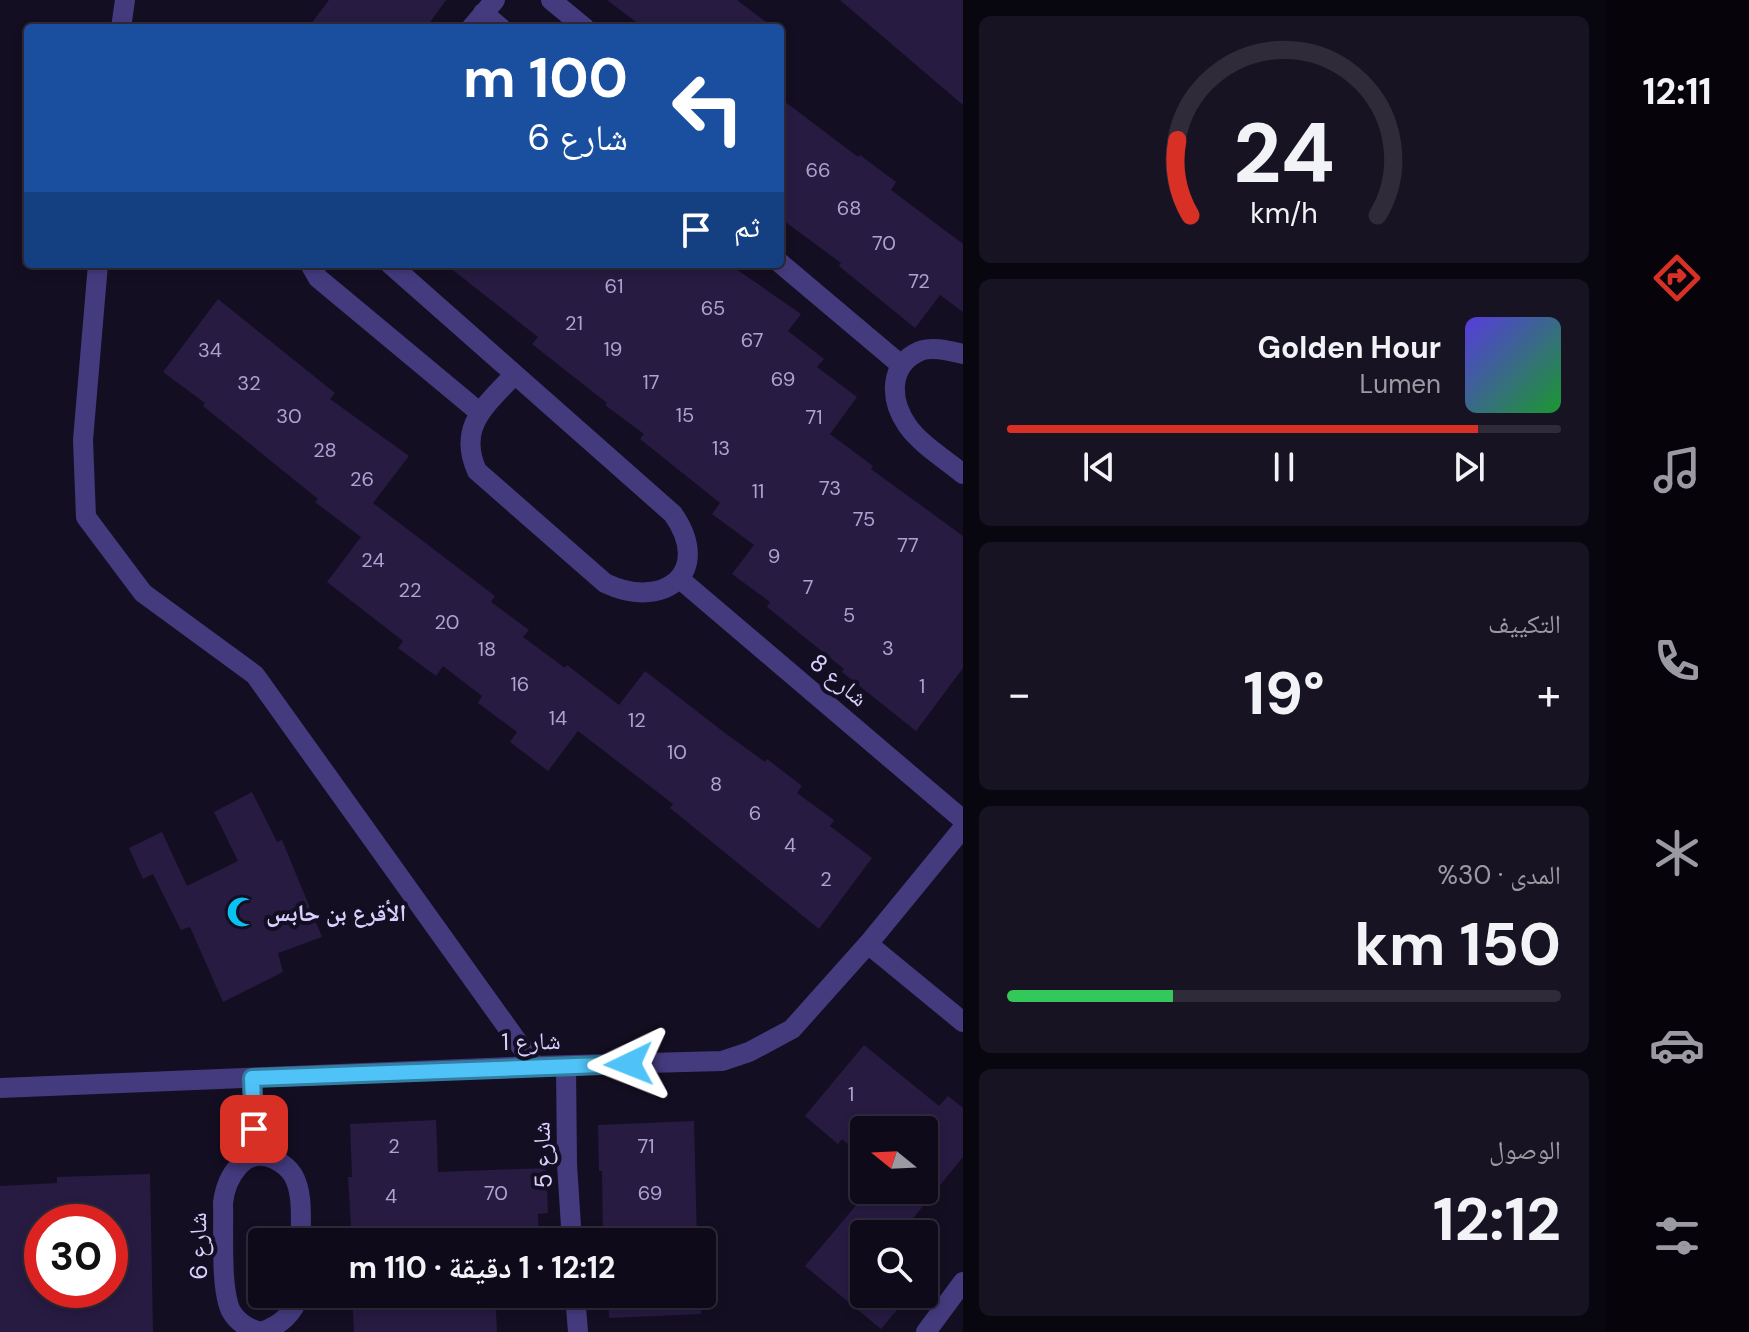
<!DOCTYPE html>
<html lang="ar">
<meta charset="utf-8">
<style>
body{margin:0;font-family:"DM Sans","Noto Naskh Arabic",sans-serif;background:#181323;color:#f1f3f6;direction:rtl;height:100vh;display:flex;flex-direction:column;font-size:30px;white-space:nowrap}
*{box-sizing:border-box;margin:0}
p{font-size:26px;color:#9b9aa2}
.icon{flex:none;width:44px;height:44px;fill:none;stroke:currentColor;stroke-width:2;stroke-linecap:round;stroke-linejoin:round}
.map{position:relative;flex:1;overflow:hidden;direction:ltr}
.drawer{display:flex;flex-direction:column;gap:16px;padding:16px;background:#08060e;width:642px}
.drawer>*{flex:none}
.top-card{position:absolute;left:24px;top:24px;width:760px;height:244px;border-radius:8px;box-shadow:0 4px 12px #0003,0 0 0 2px #2f2b39;direction:rtl;background:#1a4fa0;color:#fff;overflow:hidden}
.needle{width:52px;rotate:288deg}
.tools{position:absolute;left:850px;top:1116px;display:grid;gap:16px}
.tools a{display:grid;place-items:center;width:88px;height:88px;border-radius:8px;background:#0f0a1a;box-shadow:0 4px 12px #0003,0 0 0 2px #2f2b39;font-size:40px}
.speed{position:absolute;left:24px;top:1204px;display:flex;gap:16px;font-size:40px;font-weight:700;text-align:center}
.speed>*{display:grid;place-content:center;width:104px;height:104px;border-radius:50%;background:#0f0a1a;box-shadow:0 4px 12px #0003,0 0 0 2px #2f2b39;line-height:1}
.speed .limit{border:12px solid #d22;background:#fff;color:#111}
.pin{position:absolute;display:grid;place-items:center;width:68px;height:68px;color:#fff;margin:-34px;border-radius:16px;box-shadow:0 4px 12px #0006}
.me{position:absolute;width:88px;margin:-44px;rotate:268deg;stroke-linejoin:round;filter:drop-shadow(0 0 6px #0008)}
.turn{display:flex;align-items:center;gap:28px;height:168px;padding:0 24px;font-size:36px}
.turn .icon{width:104px;height:104px;stroke-width:2.5}
.turn b{display:block;font-size:56px;line-height:68px}
.then{display:flex;align-items:center;height:76px;padding:0 24px;background:#0003;gap:16px;font-size:30px}
.big{font-size:60px;font-weight:700;line-height:1.1}
.drawer .card{flex:1;display:flex;flex-direction:column;justify-content:center;gap:12px;min-width:0;padding:0 28px;border-radius:12px;background:#181323}
.drawer .dial{align-items:center;gap:0}
.dial svg{height:208px;overflow:visible;fill:none;stroke:#2f2b39;stroke-width:7;stroke-linecap:round;text-anchor:middle}
.dial text{fill:#f1f3f6;stroke:none}
.song{display:flex;align-items:center;gap:24px}
.cover{width:96px;height:96px;border-radius:12px;background:linear-gradient(135deg,hsl(250 70% 55%),hsl(130 70% 35%))}
.played{height:8px;border-radius:4px;background:linear-gradient(90deg,#d93025 85%,#2f2b39 85%)}
.keys{display:flex;justify-content:space-around;direction:ltr}
.heat{display:flex;justify-content:space-between;align-items:center;font-size:44px;direction:ltr}
.charge{height:12px;border-radius:6px;background:linear-gradient(90deg,#34c759 30%,#2f2b39 0)}
.trip{position:absolute;left:248px;top:1228px;width:468px;height:80px;border-radius:8px;background:#0f0a1a;box-shadow:0 4px 12px #0003,0 0 0 2px #2f2b39;font-weight:700;line-height:80px;text-align:center;direction:rtl}
main{display:flex;flex:1;min-height:0}
.menu{display:flex;flex-direction:column;width:144px;justify-content:space-around;align-items:center;background:#06040a;color:#9b9aa2}
.menu .icon{width:56px;height:56px}
.menu .active{color:#d93025}
.menu b{font-size:36px;color:#f1f3f6}
.map>svg:first-child{display:block}
</style>
<main>
<nav class="menu">
<b>12:11</b>
<svg class="icon active" aria-label="directions" viewBox="0 0 24 24"><path d="M12 3l9 9-9 9-9-9zM9 14v-3h6M13 9l2 2-2 2"/></svg>
<svg class="icon" aria-label="music" viewBox="0 0 24 24"><path d="M9 18V5l10-2v13"/><circle cx="6" cy="18" r="3"/><circle cx="16" cy="16" r="3"/></svg>
<svg class="icon" aria-label="phone" viewBox="0 0 24 24"><path d="M5 4h4l2 5-3 2q2 4 5 5l2-3 5 2v4C11 20 4 13 5 4z"/></svg>
<svg class="icon" aria-label="climate" viewBox="0 0 24 24"><path d="M12 3v18M4 7l16 10M4 17L20 7"/></svg>
<svg class="icon" aria-label="car" viewBox="0 0 24 24"><path d="M5 17H2v-5l4-1 3-4h7l3 4 3 1v5h-3M9 17h6M6 11h13"/><circle cx="7" cy="17" r="2"/><circle cx="17" cy="17" r="2"/></svg>
<svg class="icon" aria-label="filters" viewBox="0 0 24 24"><path d="M4 7h16M4 17h16"/><circle cx="9" cy="7" r="2"/><circle cx="15" cy="17" r="2"/></svg>
</nav>
<section class="drawer">
<div class="card dial"><svg viewBox="0 0 100 80">
<path d="M14 69A42 42 0 1 1 86 69"/>
<path d="M14 69A42 42 0 0 1 9 40" stroke="#d93025"/>
<text x="50" y="56" font-size="32" font-weight="700">24</text>
<text x="50" y="72" font-size="11">km/h</text>
</svg></div>
<div class="card">
<div class="song"><i class="cover"></i><div><b>Golden Hour</b><p>Lumen</p></div></div>
<div class="played"></div>
<div class="keys"><svg class="icon" aria-label="previous" viewBox="0 0 24 24"><path d="M18 5L8 12l10 7zM5 5v14"/></svg><svg class="icon" aria-label="pause" viewBox="0 0 24 24"><path d="M8 5v14M16 5v14"/></svg><svg class="icon" aria-label="next" viewBox="0 0 24 24"><path d="M6 5l10 7-10 7zM19 5v14"/></svg></div>
</div>
<div class="card"><p>التكييف</p>
<div class="heat"><a>−</a><b class="big">19°</b><a>+</a></div>
</div>
<div class="card"><p>المدى · 30%</p><b class="big">150 km</b><div class="charge"></div></div>
<div class="card"><p>الوصول</p><b class="big">12:12</b></div>
</section>
<div class="map">
<svg width="963" height="1332" viewBox="0 0 963 1332">
<rect width="100%" height="100%" fill="#140e22"/>
<!-- building -->
<g fill="#271b42" fill-rule="evenodd">
<polygon points="329,0 446,0 426,28 308,28"/>
<polygon points="607,0 737,0 774,28 644,28"/>
<polygon points="840,0 963,0 963,105"/>
<polygon points="780,98 858,157 860,155 896,182 891,190 963,244 963,312 940,295 915,328 839,266 841,263 780,218"/>
<polygon points="445,264 729,264 801,314 788,331 824,359 817,367 857,397 830,434 873,466 871,469 963,536 963,668 916,731 842,672 844,669 767,607 770,602 732,574 754,545 712,514 720,503 640,439 644,434 605,405 607,403 532,344 538,337"/>
<polygon points="218,299 335,393 330,399 409,456 373,503 495,596 491,602 529,630 523,637 565,668 567,665 619,705 645,671 725,733 765,762 767,759 802,786 797,793 834,820 830,826 872,858 819,929 670,808 673,804 578,731 548,771 510,742 517,732 478,703 482,696 443,666 436,676 398,648 403,641 327,582 361,537 315,502 318,499 203,406 205,403 163,372"/>
<polygon points="252,792 277,842 282,840 322,937 278,953 283,972 223,1002 190,927 181,930 153,874 143,879 129,848 162,832 187,886 238,861 214,812"/>
<polygon points="864,1045 939,1106 948,1096 963,1108 963,1157 910,1222 925,1234 864,1234 864,1294 910,1294 881,1329 805,1266 869,1190 924,1190 924,1130 864,1130 864,1157 842,1139 838,1144 805,1116"/>
<polygon points="436,1120 438,1172 546,1168 548,1213 538,1214 539,1242 352,1242 348,1177 352,1177 350,1124"/>
<polygon points="694,1121 697,1242 603,1242 602,1171 599,1171 598,1125"/>
<path d="M150,1174L153,1332H0V1186L57,1183V1177ZM110,1221V1290H42V1222Z"/>
<polygon points="352,1294 495,1294 497,1332 354,1332"/>
<polygon points="608,1294 700,1294 701,1314 609,1318"/>
</g>
<g fill="none" stroke-linecap="round" stroke-linejoin="round">
<!-- minor -->
<g stroke="#443b7f" stroke-width="20">
<polyline points="551,0 585,28"/>
<polyline points="483,13 501,28"/>
<polyline points="121,28 125,0"/>
<polyline points="471,28 495,0"/>
<polyline points="780,263 901,365"/>
<polyline points="98,264 83,440 86,517 143,593 255,675 535,1066"/>
<polyline points="310,264 318,278 479,412"/>
<path d="M390,264L673,514C714,573 663,611 605,583L477,471C457,427 486,405 514,375"/>
<path d="M963,354C950,351 933,346 920,351C888,365 890,400 907,425C920,444 945,459 963,474"/>
<polyline points="681,580 963,820"/>
<polyline points="868,944 963,1022"/>
<polyline points="566,1066 567,1164 572,1242"/>
<polyline points="252,1078 255,1155"/>
<polyline points="0,1088 535,1066 722,1061 749,1052 792,1029 868,944 963,828"/>
<path d="M300,1294C293,1314 281,1325 261,1332C248,1329 238,1323 231,1311C220,1289 224,1229 223,1203C226,1177 245,1145 274,1159C282,1163 288,1167 293,1175C304,1194 300,1221 301,1242"/>
<polyline points="575,1294 578,1332"/>
<polyline points="926,1332 963,1282"/>
</g>
</g>
<g fill="none" stroke-linecap="round" stroke-linejoin="round">
<!-- route casing -->
<g stroke="#337fa1" stroke-width="20">
<polyline id="route" points="254,1129 252,1078 629,1064"/>
</g>
<!-- route -->
<use href="#route" stroke="#4fc3f7" stroke-width="14"/>
</g>
<!-- icons -->
<defs>
<g id="mosque-bare" transform="scale(2.4)"><path d="M3.5-4.9A6 6 0 1 0 3.5 4.9A5 5 0 1 1 3.5-4.9Z" fill="#08c2f2" stroke="#140e22" stroke-width="2.5" paint-order="stroke"/></g>
</defs>
<g fill-rule="evenodd">
<use href="#mosque-bare" x="242" y="912"/>
</g>
<g text-anchor="middle" dominant-baseline="central" stroke-width="8" stroke-linejoin="round" paint-order="stroke">
<!-- number labels -->
<g font-size="20" fill="#ada3cf">
<text x="818" y="170">66</text>
<text x="849" y="208">68</text>
<text x="884" y="243">70</text>
<text x="919" y="281">72</text>
<text x="614" y="286">61</text>
<text x="713" y="308">65</text>
<text x="574" y="323">21</text>
<text x="752" y="340">67</text>
<text x="613" y="349">19</text>
<text x="210" y="350">34</text>
<text x="783" y="379">69</text>
<text x="651" y="382">17</text>
<text x="249" y="383">32</text>
<text x="685" y="415">15</text>
<text x="289" y="416">30</text>
<text x="814" y="417">71</text>
<text x="721" y="448">13</text>
<text x="325" y="450">28</text>
<text x="362" y="479">26</text>
<text x="830" y="488">73</text>
<text x="758" y="491">11</text>
<text x="864" y="519">75</text>
<text x="908" y="545">77</text>
<text x="774" y="556">9</text>
<text x="373" y="560">24</text>
<text x="808" y="587">7</text>
<text x="410" y="590">22</text>
<text x="849" y="615">5</text>
<text x="447" y="622">20</text>
<text x="888" y="648">3</text>
<text x="487" y="649">18</text>
<text x="520" y="684">16</text>
<text x="922" y="686">1</text>
<text x="558" y="718">14</text>
<text x="637" y="720">12</text>
<text x="677" y="752">10</text>
<text x="716" y="784">8</text>
<text x="755" y="813">6</text>
<text x="790" y="845">4</text>
<text x="826" y="879">2</text>
<text x="851" y="1094">1</text>
<text x="394" y="1146">2</text>
<text x="646" y="1146">71</text>
<text x="496" y="1193">70</text>
<text x="650" y="1193">69</text>
<text x="391" y="1196">4</text>
</g>
<!-- street labels -->
<g font-size="24" fill="#dad0fe" stroke="#140e22">
<text transform="translate(839 680) rotate(40)">شارع 8</text>
<text transform="translate(531 1041) rotate(-1)">شارع 1</text>
<text transform="translate(542 1155) rotate(-92)">شارع 5</text>
<text transform="translate(198 1246) rotate(-91)">شارع 6</text>
</g>
<!-- poi labels -->
<g font-size="24" font-weight="bold" fill="#dad0fe" stroke="#140e22" text-anchor="start">
<text x="266" y="912">الأقرع بن حابس</text>
</g>
</g>
</svg>
<div class="tools">
<a><svg class="needle" viewBox="-14 -14 28 28"><path d="M0-13l5 13h-10z" fill="#e53935"/><path d="M0 13l5-13h-10z" fill="#9b9aa2"/></svg></a>
<a><svg class="icon" aria-label="search" viewBox="0 0 24 24"><circle cx="10" cy="10" r="6"/><path d="M15 15l6 6"/></svg></a>
</div>
<div class="speed"><div class="limit">30</div></div>
<div class="pin" style="left:254px;top:1129px;background:#d93025"><svg class="icon" aria-label="arrive" viewBox="0 0 24 24"><path d="M6 21V4h12l-3 4 3 4H6"/></svg></div>
<svg class="me" style="left:629px;top:1064px" viewBox="-20 -20 40 40"><path d="M0-17L14 15 0 8-14 15z" fill="#4fc3f7" stroke="#fff" stroke-width="4"/></svg>
<div class="trip">12:12 · 1 دقيقة · 110 m</div>
<div class="top-card">
<div class="turn"><svg class="icon" aria-label="left" viewBox="0 0 24 24"><path d="M17 20v-9H6M10 6l-5 5 5 5"/></svg><div><b>100 m</b>شارع 6</div></div>
<div class="then">ثم<svg class="icon" aria-label="arrive" viewBox="0 0 24 24"><path d="M6 21V4h12l-3 4 3 4H6"/></svg></div>
</div>
</div>
</main>
